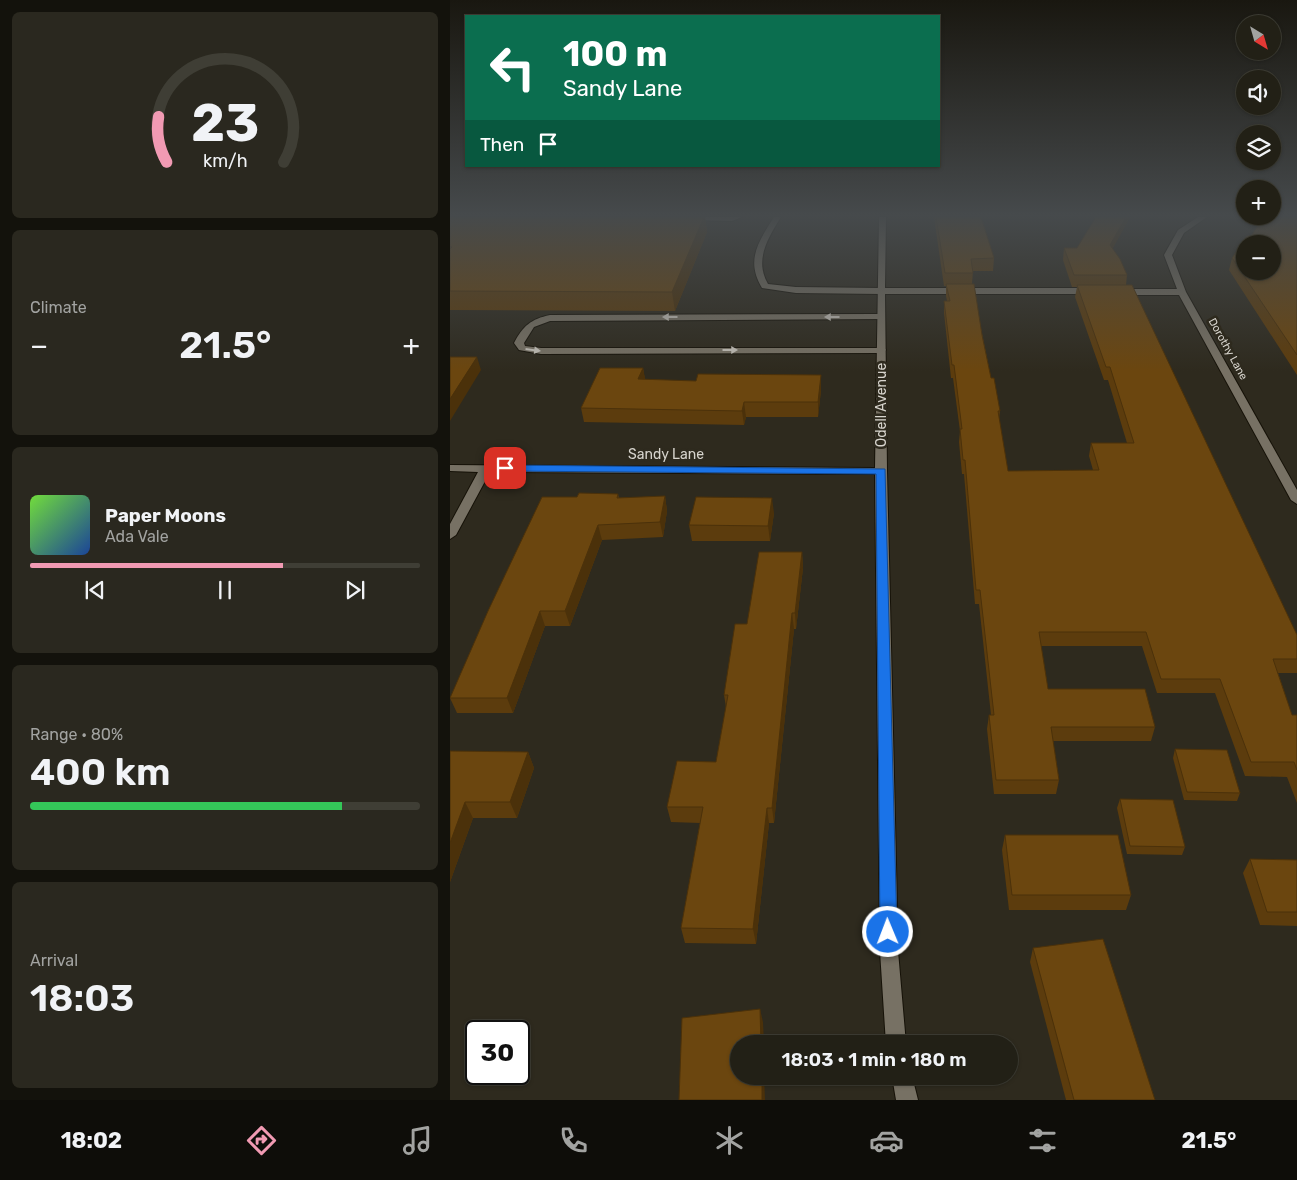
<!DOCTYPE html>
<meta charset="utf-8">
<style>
body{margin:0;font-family:Rubik,sans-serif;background:#2a281f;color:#f1f3f6;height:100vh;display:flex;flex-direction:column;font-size:19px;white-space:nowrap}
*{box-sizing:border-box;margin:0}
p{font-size:16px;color:#a2a3a1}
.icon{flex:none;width:28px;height:28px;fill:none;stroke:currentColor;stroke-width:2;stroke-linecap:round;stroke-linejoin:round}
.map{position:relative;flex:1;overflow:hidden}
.drawer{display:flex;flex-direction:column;gap:12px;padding:12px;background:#13120c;width:450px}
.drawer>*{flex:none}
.guide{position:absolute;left:15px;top:15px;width:475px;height:152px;border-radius:0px;box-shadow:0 1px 4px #0004,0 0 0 1px #3f3e35;background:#0b6e4f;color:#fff;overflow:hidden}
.needle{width:32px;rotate:143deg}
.tools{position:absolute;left:786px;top:15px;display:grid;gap:10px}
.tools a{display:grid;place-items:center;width:45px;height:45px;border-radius:50%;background:#222016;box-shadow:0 1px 4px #0004,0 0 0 1px #3f3e35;font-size:25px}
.speed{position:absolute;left:15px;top:1020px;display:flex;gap:10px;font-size:25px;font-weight:700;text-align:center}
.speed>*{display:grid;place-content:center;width:65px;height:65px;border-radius:50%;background:#222016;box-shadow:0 1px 4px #0004,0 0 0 1px #3f3e35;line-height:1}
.speed .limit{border:2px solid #111;border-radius:8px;background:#fff;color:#111}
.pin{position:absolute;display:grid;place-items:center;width:42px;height:42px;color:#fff;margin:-21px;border-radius:10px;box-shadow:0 2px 8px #0006}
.me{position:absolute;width:55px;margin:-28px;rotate:359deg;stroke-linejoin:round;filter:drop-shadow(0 0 4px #0008)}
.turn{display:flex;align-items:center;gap:18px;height:105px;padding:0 15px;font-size:22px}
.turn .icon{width:65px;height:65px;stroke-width:2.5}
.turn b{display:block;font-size:35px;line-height:42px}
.then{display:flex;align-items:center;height:48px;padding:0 15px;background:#0003;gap:10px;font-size:19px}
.big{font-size:38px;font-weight:600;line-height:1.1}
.drawer .tile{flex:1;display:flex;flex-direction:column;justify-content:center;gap:8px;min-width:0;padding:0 18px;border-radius:8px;background:#2a281f}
.drawer .dial{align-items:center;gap:0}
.dial svg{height:130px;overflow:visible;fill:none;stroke:#3f3e35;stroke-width:7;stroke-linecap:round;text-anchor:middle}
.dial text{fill:#f1f3f6;stroke:none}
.song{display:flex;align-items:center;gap:15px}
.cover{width:60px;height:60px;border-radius:8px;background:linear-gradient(135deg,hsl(100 70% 55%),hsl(220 70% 35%))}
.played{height:5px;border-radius:2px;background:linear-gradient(90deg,#f19ab3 65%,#3f3e35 65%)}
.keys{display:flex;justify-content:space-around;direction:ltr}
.heat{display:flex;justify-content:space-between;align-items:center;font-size:28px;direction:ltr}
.charge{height:8px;border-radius:4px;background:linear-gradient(90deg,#34c759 80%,#3f3e35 0)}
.trip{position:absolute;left:280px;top:1035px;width:288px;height:50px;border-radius:25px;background:#222016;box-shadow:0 1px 4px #0004,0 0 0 1px #3f3e35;font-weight:600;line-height:50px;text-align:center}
.menu{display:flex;height:80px;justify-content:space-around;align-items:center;background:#0e0d09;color:#a2a3a1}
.menu .icon{width:35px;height:35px}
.menu .active{color:#f19ab3}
.menu b{font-size:22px;color:#f1f3f6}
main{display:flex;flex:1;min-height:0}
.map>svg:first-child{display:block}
</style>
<main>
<section class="drawer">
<div class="tile dial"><svg viewBox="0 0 100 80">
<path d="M14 69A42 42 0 1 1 86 69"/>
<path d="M14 69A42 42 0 0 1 9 41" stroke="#f19ab3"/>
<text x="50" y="56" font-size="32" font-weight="700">23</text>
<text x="50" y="72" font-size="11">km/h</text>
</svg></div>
<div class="tile"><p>Climate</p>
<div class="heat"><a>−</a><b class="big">21.5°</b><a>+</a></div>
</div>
<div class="tile">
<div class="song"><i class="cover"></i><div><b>Paper Moons</b><p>Ada Vale</p></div></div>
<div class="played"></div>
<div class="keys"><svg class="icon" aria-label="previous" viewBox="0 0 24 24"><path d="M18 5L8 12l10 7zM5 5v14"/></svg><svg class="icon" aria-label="pause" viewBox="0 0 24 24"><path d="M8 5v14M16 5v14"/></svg><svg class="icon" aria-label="next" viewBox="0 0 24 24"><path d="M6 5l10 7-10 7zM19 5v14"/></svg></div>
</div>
<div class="tile"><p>Range · 80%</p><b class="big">400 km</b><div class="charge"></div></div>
<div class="tile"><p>Arrival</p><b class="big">18:03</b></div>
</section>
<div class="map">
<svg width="847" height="1100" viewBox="0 0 847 1100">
<rect width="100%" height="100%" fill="#2e2a1e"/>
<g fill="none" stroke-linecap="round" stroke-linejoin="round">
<!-- service casing -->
<g stroke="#161208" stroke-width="2">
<g id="service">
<polygon points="237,217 292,217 282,221 240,220 237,220"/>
<path d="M324,217H331C318,238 304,260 318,284L346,287L431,288L435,291L431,294L346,293L312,288C295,260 309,241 324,217Z"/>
<path d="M431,314L435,317L434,319L100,321L84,327L74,343L75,346L91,348H434L436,350L431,353L91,354L69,350L64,343C73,326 81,319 100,315Z"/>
</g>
</g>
<!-- minor casing -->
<g stroke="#161208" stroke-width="2">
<g id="minor">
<polygon points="429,217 436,217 435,288 643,288 647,291 643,294 435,294 437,471 448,951 456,1044 436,1044 430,951 425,474 40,472 6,535 0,539 0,524 28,472 0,471 0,465 425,468"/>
<polygon points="748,217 757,217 734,233 722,255 736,292 847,490 847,504 841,500 729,295 668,295 664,292 668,289 727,289 714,255 728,230"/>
<polygon points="442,1076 462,1076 468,1100 446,1100"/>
</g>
</g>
<!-- service -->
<use href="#service" fill="#777164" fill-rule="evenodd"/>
<!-- minor -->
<use href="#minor" fill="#777164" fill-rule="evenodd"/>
</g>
<!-- wall -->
<g fill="#5c3c0d">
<polygon points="0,217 255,217 257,232 225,311 0,310"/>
<polygon points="484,217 531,217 544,258 543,271 523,271 522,284 541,378 550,411 549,419 558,471 643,470 639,456 641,443 677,443 658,380 654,380 625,297 627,287 622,287 613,260 614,248 627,248 646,217 680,217 662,249 677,275 676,285 847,635 847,673 828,673 842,715 847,715 847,803 837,777 795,776 765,693 707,693 692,646 591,646 598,689 705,727 701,741 603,741 609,780 606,794 544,794 537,729 539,715 541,715 529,604 525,604 514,474 512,474 509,442 510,431 503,378 501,378 494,313 494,301 497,301 496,296 496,286 494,286"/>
<polygon points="847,217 847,375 779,270 782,258 801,236"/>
<polygon points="193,368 195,380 371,390 368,417 296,417 294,425 134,422 131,408"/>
<polygon points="168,494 169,498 215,496 217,511 213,537 152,540 120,626 95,626 63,713 7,713 0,698"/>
<polygon points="324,513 320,541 242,541 239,525"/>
<polygon points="352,552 353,568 346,629 344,629 324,823 319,823 306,944 235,943 231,928 250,823 221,822 217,807 266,762 276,707 274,695"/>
<polygon points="725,749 790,793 787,801 734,800 723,758"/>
<polygon points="0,751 78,752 84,768 67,818 23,818 0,882"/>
<polygon points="670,799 735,847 732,855 677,854 667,808"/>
<polygon points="555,835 681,895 676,910 559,910 552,850"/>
<polygon points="800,859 847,860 847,926 810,925 793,873"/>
<polygon points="583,948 705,1100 616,1100 580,962"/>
</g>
<!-- shaded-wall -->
<g fill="#4b310a">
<polygon points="254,217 255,217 257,232 225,311 222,292"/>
<polygon points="676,217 680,217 658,257 660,245"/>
<polygon points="27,357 31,370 0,421 0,399"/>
<polygon points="193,368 196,383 188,379"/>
<polygon points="371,375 371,390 368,417 368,402"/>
<polygon points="294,402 296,417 294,425 292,411"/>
<polygon points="215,496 217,511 213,537 210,522"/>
<polygon points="322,498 324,513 320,541 318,526"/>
<polygon points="148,525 152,540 120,626 115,611"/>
<polygon points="352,552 353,568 346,629 345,613"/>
<polygon points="90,611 95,626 63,713 57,698"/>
<polygon points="342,613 344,629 324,823 322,808"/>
<polygon points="78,752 84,768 67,818 60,802"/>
<polygon points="15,802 23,818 0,882 0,843"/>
<polygon points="317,808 319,823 306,944 303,929"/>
<polygon points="310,1009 313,1022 314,1044 311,1044"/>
<polygon points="312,1076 314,1076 315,1100 312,1100"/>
</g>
<!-- building -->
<g fill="#6b460f" stroke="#4b310a" fill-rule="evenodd">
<polygon points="0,217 254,217 222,292 0,291 0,249 2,247 0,247"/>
<polygon points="486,217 531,217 544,258 521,259 523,273 495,273"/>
<polygon points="646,217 676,217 660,245 670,259 677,275 624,275 614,248 627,248"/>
<path d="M814,217H847V355L782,258L797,236H801ZM795,244H822V271H795Z"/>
<polygon points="496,284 524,284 532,335 541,378 544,378 550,411 548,411 558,471 649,470 641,443 684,443 660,367 656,367 627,285 682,285 847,635 847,659 823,659 842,715 847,715 847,770 844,762 801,762 770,679 711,679 696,632 589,632 598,689 695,689 705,727 601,727 609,780 546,780 539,715 544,715 530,590 526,590 515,460 513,460 510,429 512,429 504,365 502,365 494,301 500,301"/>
<polygon points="0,357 27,357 0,399"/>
<polygon points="150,368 193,368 188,379 246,381 248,374 371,375 368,402 294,402 292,411 131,408"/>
<polygon points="129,493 168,494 167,498 215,496 210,522 148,525 115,611 90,611 57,698 0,698 38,611 92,497 127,497"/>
<polygon points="246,497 322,498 318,526 239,525"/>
<polygon points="309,552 352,552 345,613 342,613 322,808 317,808 303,929 231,928 253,807 217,807 227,761 266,762 278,695 274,695 285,624 297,624"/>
<polygon points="725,749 777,750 790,793 737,792"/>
<polygon points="0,751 78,752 60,802 15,802 0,843"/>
<polygon points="670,799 723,800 735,847 680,846"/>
<polygon points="555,835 668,835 681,895 562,895"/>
<polygon points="800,859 847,860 847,912 817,912"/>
<polygon points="653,939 705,1100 624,1100 583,948"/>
<polygon points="310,1009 311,1044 289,1044 289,1076 312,1076 312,1100 229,1100 232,1018"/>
</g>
<!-- one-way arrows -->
<defs><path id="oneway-solid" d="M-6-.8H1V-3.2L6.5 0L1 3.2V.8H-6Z" transform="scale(1.25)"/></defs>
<g fill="#c4c0b8">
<use href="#oneway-solid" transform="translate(220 317) rotate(180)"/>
<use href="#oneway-solid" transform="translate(382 317) rotate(180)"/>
<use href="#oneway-solid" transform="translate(83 350) rotate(7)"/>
<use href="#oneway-solid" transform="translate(280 350)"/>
</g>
<!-- sky -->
<linearGradient id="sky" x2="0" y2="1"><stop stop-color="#191710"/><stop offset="0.58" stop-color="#464a4c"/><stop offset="1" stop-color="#464a4c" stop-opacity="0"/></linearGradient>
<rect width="847" height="371" fill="url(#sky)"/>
<!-- route -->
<polygon fill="#1a73e8" stroke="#114b97" points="55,465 435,469 447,932 444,938 438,940 432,938 430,932 426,474 52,471 52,466"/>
<g text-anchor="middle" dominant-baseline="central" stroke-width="5" stroke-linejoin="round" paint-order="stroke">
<!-- far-street labels -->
<g font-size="11" fill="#d7d4cd" stroke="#2e2a1e">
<text transform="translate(778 349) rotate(61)">Dorothy Lane</text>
</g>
<!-- street labels -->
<g font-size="14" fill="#d7d4cd" stroke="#2e2a1e">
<text transform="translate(431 405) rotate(-90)">Odell Avenue</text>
<text x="216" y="454">Sandy Lane</text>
</g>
</g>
</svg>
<div class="tools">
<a><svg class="needle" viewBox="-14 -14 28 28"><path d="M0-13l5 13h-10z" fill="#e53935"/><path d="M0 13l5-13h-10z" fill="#a2a3a1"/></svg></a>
<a><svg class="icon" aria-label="sound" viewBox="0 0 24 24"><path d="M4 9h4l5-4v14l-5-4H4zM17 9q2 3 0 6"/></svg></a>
<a><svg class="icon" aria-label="layers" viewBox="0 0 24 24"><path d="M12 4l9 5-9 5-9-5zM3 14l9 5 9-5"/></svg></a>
<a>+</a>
<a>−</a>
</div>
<div class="speed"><div class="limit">30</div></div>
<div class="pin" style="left:55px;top:468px;background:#d93025"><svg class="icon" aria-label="arrive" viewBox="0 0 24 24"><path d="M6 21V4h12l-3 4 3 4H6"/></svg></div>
<svg class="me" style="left:438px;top:932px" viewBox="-20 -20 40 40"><circle r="17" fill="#1a73e8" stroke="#fff" stroke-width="3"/><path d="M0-11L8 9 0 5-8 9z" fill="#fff"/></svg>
<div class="trip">18:03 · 1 min · 180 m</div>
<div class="guide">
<div class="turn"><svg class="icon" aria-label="left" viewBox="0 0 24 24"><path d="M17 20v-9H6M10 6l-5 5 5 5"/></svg><div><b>100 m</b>Sandy Lane</div></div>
<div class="then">Then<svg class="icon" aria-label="arrive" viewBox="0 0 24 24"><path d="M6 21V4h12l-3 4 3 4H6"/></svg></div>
</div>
</div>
</main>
<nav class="menu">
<b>18:02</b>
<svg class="icon active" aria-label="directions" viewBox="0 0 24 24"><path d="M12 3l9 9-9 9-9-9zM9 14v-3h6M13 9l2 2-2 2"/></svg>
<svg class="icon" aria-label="music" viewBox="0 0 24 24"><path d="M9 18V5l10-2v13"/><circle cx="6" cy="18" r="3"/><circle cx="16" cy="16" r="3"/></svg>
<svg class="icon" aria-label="phone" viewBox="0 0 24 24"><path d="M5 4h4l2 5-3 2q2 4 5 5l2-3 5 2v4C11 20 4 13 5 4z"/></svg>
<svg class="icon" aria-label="climate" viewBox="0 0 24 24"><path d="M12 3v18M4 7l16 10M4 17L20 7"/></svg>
<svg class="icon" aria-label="car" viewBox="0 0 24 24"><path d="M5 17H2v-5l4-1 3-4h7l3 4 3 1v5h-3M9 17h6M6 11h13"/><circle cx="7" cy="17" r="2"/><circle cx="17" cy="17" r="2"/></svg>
<svg class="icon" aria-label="filters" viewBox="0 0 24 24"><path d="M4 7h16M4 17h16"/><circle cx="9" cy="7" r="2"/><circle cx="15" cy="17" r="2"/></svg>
<b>21.5°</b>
</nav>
